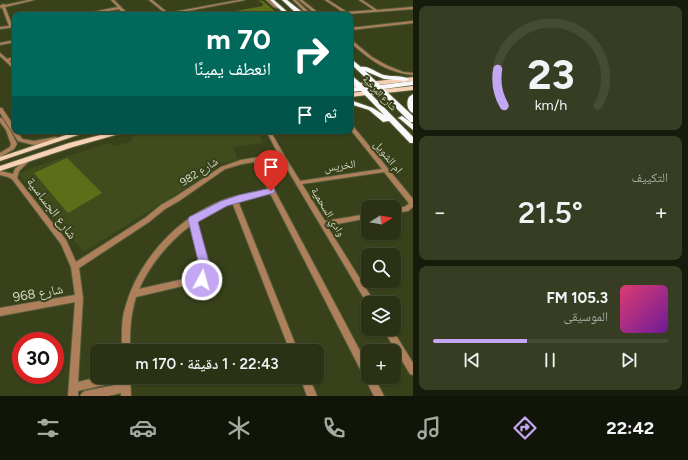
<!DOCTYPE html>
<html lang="ar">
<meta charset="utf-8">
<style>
body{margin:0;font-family:Figtree,"Noto Naskh Arabic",sans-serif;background:#363d22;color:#f1f3f6;direction:rtl;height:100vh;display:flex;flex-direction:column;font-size:15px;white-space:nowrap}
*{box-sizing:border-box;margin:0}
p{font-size:13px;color:#a5a9a0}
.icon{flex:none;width:22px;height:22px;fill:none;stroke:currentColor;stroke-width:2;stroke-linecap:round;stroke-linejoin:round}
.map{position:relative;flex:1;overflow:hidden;direction:ltr}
.sheet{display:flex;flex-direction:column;gap:6px;padding:6px;background:#171b0b;width:275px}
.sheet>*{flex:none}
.hud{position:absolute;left:12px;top:12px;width:341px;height:122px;border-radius:8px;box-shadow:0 1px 3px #0004,0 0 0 1px #464c34;direction:rtl;background:#00695c;color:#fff;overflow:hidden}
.needle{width:26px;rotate:79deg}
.buttons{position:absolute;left:361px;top:200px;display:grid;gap:8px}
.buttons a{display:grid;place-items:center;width:40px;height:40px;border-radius:8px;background:#2a3114;box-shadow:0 1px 3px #0004,0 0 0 1px #464c34;font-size:20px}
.speed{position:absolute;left:12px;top:332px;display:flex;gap:8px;font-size:20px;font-weight:700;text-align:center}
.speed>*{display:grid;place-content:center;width:52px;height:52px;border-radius:50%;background:#2a3114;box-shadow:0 1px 3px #0004,0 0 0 1px #464c34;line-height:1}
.speed .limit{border:6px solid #d22;background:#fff;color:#111}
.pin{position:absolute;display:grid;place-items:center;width:34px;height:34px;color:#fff;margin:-41px -17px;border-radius:50% 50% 50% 0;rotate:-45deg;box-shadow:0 0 4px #0007}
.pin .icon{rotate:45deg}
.me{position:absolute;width:44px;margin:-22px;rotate:6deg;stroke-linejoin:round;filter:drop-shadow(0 0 3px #0008)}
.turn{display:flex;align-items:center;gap:14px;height:84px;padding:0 16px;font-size:18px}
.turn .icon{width:52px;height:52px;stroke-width:2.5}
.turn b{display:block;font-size:28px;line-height:34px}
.then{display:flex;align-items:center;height:38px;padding:0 16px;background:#0003;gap:8px;font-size:15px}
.big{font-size:30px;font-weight:600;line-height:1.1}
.sheet .card{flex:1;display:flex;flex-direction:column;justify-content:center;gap:6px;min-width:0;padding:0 14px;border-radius:8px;background:#363d22}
.sheet .dial{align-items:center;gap:0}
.dial svg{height:104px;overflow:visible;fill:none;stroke:#464c34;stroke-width:7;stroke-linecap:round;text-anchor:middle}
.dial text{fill:#f1f3f6;stroke:none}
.song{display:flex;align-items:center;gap:12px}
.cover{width:48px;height:48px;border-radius:6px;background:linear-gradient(135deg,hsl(340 70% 55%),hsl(280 70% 35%))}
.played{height:4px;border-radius:2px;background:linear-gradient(90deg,#c3a7f2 40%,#464c34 40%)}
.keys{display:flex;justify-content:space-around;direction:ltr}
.heat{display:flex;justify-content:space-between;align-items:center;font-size:22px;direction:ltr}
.trip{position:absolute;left:90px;top:344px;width:234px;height:40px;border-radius:8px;background:#2a3114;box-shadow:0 1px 3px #0004,0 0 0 1px #464c34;font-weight:600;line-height:40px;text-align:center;direction:rtl}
.tabs{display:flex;height:64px;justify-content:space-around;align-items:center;background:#111408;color:#a5a9a0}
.tabs .icon{width:28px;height:28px}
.tabs .selected{color:#c3a7f2}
.tabs b{font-size:18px;color:#f1f3f6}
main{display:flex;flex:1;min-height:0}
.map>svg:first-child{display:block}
</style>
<main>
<section class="sheet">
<div class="card dial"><svg viewBox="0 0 100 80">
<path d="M14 69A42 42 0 1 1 86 69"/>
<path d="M14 69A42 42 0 0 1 9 41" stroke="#c3a7f2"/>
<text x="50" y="56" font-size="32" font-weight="700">23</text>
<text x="50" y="72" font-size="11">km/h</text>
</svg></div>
<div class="card"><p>التكييف</p>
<div class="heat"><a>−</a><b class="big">21.5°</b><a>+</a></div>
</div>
<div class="card">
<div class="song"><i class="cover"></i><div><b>105.3 FM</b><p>الموسيقى</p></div></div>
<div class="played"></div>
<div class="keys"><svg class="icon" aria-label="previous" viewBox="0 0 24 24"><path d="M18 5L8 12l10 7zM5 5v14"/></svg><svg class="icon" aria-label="pause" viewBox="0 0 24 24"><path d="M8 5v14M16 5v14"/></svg><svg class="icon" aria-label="next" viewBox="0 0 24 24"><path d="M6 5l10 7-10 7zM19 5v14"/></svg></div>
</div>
</section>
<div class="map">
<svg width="413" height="396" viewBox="0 0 413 396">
<rect width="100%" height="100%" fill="#38411a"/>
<!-- built -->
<polygon fill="#414c1c" points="156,131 256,131 264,143 233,147 238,160 213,165 216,169 84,252 18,174 31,168 109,143 117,146 130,142 133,136"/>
<!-- green -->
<g fill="#5d6e18">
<polygon points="258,0 263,1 279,15 226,15 225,13 263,6 263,4"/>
<polygon points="67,158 102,193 68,213 34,173"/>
</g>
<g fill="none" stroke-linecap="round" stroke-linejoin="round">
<!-- minor casing -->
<g stroke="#565f3b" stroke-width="2">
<g id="minor">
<polygon points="29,0 34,0 5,7 12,25 15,25 15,27 0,29 0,27 9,26 2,7 0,8 0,6 3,4 5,5"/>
<polygon points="111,0 114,0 129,15 125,15 119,9 85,15 78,15 118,7"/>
<polygon points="149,0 152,0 168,13 239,0 245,0 166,15 159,15 165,13"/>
<polygon points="266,0 269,0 276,5 284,9 283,10 274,7"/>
<polygon points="293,0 296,0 312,15 308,15"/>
<polygon points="299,0 302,0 321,15 317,15"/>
<polygon points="325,0 328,0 347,12 374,10 359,0 362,0 377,10 413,7 413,9 346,14"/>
<polygon points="413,21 413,23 350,30 350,28"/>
<path d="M350,39L372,57L388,66L403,72L413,73V75C386,72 370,60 350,42Z"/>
<polygon points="15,40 15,42 0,45 0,43"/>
<polygon points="0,53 7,59 15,57 15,59 9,61 15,67 15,70 0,56"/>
<polygon points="0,108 2,108 15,128 15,131 17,131 22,139 34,141 56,137 59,139 56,141 34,145 18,141 0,113"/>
<polygon points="0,118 2,118 10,130 17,144 14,149 0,157 0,153 10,147 11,144 6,130 0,122"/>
<path d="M350,125H352L413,199V207L408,211L394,213V209L404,207L409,204L408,202L384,172L302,184L325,221L368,214V218L327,226L375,303H368V305L280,157L259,161L368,366V377H374L384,396H374L270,193L238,201L298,351H290L232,202L209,213L196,221L211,273L208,280L136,297C130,317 130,330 130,351H122C122,338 121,324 124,312C137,259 181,213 232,197C244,194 256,192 268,189L254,162L242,164L225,169L179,201L165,209L149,222L79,268L83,298L78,382L99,377H130L131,396H121V393L108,396H80L82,393L85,391L121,384L122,381L78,391V396H68L75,302L0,316V308L75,295L71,267L61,244L12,179L8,177L0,175V171L13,174L15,169L24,160H28L29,161L19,171L17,178L66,240L76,262L145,218L161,205L175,197L221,167L241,160L278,154L268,134L269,131H273L272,134L284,155L300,181L382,169L350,129ZM191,225L203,273L202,275L139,289C151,263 168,243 191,225Z"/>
<polygon points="383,329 392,329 413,363 413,375 410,374"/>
<polygon points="300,377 309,377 317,396 307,396"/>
</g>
</g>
<!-- major casing -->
<g stroke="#565f3b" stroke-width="2">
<g id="major">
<polygon points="413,77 413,81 350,88 350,84"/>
<polygon points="413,86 413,90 350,97 350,93"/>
<polygon points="78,131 88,131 87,132 0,161 0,157"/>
<polygon points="116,131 127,131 126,132 73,147 0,171 0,166 69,143"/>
</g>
</g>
<!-- highway casing -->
<g stroke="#565f3b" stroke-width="2">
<g id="highway">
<polygon points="270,0 274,0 291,15 286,15"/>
<polygon points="282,0 287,0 306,15 297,14"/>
<path d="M350,58L361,67C368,65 377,73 384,75C392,77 402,75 409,79L406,81L384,79L365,71L380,85L413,81V85L384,89L413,116V122H410L377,89H372L371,88L374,86L350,63Z"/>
<polygon points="350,74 364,86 368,87 369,88 367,90 413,137 413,143 410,143 389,121 383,122 369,110 350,104 350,100 373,108 384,115 361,91 350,92 350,88 357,87 350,80"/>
<path d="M413,94V113C407,111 406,102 409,97Z"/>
<polygon points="402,116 413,124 413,130 400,119 398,118"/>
</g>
</g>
<!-- minor -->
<use href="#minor" fill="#ad805b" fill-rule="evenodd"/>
<!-- major -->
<use href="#major" fill="#f6d1b4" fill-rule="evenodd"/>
<!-- highway -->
<use href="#highway" fill="#f8f8f8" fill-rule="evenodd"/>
</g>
<!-- route -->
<polygon fill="#c3a7f2" stroke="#7f6d9d" points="271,188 274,188 275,191 274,193 227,206 198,222 212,273 209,282 202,285 198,284 196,280 201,273 188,220 189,217 221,201 239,195"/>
<g text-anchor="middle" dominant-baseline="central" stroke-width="4" stroke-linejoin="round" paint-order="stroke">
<!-- far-street labels -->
<g font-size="9" fill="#d0d7c1" stroke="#38411a">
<text transform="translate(380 93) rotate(46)">شارع المرخية</text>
</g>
<!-- street labels -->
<g font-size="11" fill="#d0d7c1" stroke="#38411a">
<text transform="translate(388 157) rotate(51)">ام الشويل</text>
<text transform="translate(340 166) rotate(-8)">الخريس</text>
<text transform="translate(199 172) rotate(-33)">شارع 982</text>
<text transform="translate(328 212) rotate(59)">وادي السحمية</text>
</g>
<!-- near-street labels -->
<g font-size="13" fill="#d0d7c1" stroke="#38411a">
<text transform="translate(52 208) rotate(53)">شارع الجساسية</text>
<text transform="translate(38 293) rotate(-10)">شارع 968</text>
</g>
</g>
</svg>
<div class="buttons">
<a><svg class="needle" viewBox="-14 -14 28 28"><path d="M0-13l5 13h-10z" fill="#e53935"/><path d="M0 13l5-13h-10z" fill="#a5a9a0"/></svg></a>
<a><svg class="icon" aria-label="search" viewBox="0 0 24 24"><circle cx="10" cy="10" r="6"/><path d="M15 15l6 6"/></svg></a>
<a><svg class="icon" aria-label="layers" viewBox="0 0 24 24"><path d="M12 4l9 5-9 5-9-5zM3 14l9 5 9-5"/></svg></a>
<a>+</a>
</div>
<div class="speed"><div class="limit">30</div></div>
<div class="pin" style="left:271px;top:191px;background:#d93025"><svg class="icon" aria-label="arrive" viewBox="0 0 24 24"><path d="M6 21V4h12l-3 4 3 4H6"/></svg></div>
<svg class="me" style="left:202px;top:280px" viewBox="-20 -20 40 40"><circle r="17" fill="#c3a7f2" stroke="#fff" stroke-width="3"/><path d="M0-11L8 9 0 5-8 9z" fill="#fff"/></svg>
<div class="trip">22:43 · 1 دقيقة · 170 m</div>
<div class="hud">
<div class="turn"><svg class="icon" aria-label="right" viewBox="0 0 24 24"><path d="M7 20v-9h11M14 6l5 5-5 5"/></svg><div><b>70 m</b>انعطف يمينًا</div></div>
<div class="then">ثم<svg class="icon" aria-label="arrive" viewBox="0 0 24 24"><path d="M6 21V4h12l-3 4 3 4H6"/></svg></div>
</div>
</div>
</main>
<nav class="tabs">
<b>22:42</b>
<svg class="icon selected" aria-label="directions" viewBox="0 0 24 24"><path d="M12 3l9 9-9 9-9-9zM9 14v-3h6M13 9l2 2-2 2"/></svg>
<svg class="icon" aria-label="music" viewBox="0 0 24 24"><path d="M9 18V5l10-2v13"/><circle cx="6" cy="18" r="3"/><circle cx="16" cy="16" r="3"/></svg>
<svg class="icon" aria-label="phone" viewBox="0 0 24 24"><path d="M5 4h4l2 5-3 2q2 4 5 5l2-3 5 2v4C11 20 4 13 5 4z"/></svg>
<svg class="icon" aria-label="climate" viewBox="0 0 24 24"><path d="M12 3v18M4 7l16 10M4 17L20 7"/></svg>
<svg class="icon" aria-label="car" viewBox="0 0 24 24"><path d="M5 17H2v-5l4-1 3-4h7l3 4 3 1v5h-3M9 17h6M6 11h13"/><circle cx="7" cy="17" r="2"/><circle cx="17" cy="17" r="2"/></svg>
<svg class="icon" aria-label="filters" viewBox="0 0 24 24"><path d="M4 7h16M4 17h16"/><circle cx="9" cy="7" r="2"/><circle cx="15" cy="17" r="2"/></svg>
</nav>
